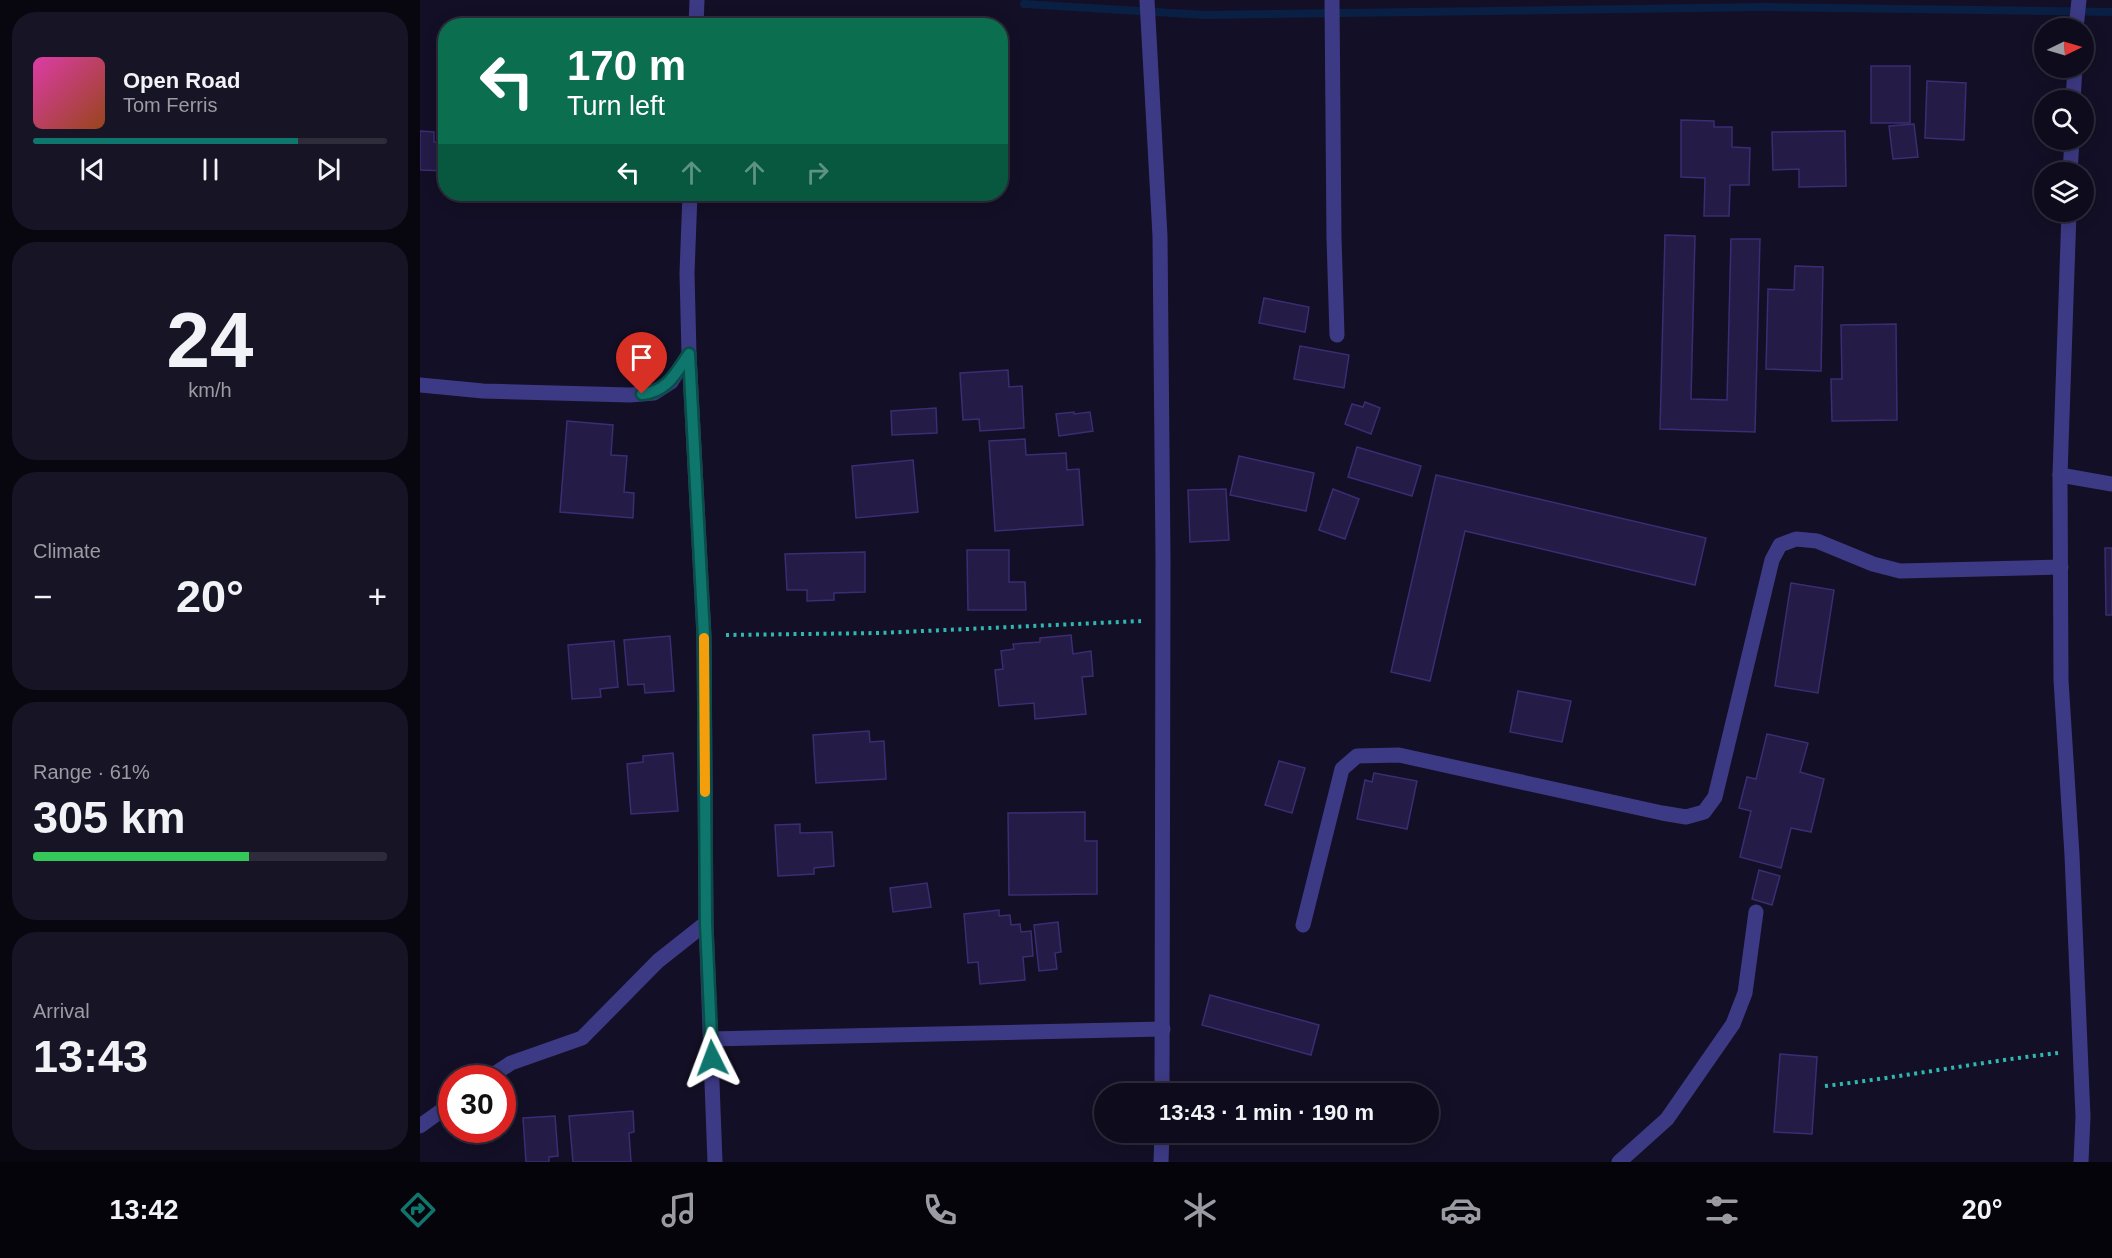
<!DOCTYPE html>
<meta charset="utf-8">
<style>
body{margin:0;font-family:Arial,sans-serif;background:#171425;color:#f1f3f6;height:100vh;display:flex;flex-direction:column;font-size:22px;white-space:nowrap}
*{box-sizing:border-box;margin:0}
p{font-size:20px;color:#9b9ba3}
.icon{flex:none;width:33px;height:33px;fill:none;stroke:currentColor;stroke-width:2;stroke-linecap:round;stroke-linejoin:round}
.map{position:relative;flex:1;overflow:hidden}
.sheet{display:flex;flex-direction:column;gap:12px;padding:12px;background:#08060f;width:420px}
.sheet>*{flex:none}
.guide{position:absolute;left:18px;top:18px;width:570px;height:183px;border-radius:24px;box-shadow:0 3px 15px #0003,0 0 0 2px #2e2b3b;background:#0b6e4f;color:#fff;overflow:hidden}
.needle{width:39px;rotate:85deg}
.fabs{position:absolute;left:1614px;top:18px;display:grid;gap:12px}
.fabs a{display:grid;place-items:center;width:60px;height:60px;border-radius:50%;background:#0e0b1c;box-shadow:0 3px 15px #0003,0 0 0 2px #2e2b3b;font-size:30px}
.speed{position:absolute;left:18px;top:1065px;display:flex;gap:12px;font-size:30px;font-weight:700;text-align:center}
.speed>*{display:grid;place-content:center;width:78px;height:78px;border-radius:50%;background:#0e0b1c;box-shadow:0 3px 15px #0003,0 0 0 2px #2e2b3b;line-height:1}
.speed .limit{border:9px solid #d22;background:#fff;color:#111}
.pin{position:absolute;display:grid;place-items:center;width:51px;height:51px;color:#fff;margin:-62px -26px;border-radius:50% 50% 50% 0;rotate:-45deg;box-shadow:0 0 6px #0007}
.pin .icon{rotate:45deg}
.me{position:absolute;width:66px;margin:-33px;rotate:357deg;stroke-linejoin:round;filter:drop-shadow(0 0 4px #0008)}
.turn{display:flex;align-items:center;gap:21px;height:126px;padding:0 30px;font-size:27px}
.turn .icon{width:78px;height:78px;stroke-width:2.5}
.turn b{display:block;font-size:42px;line-height:51px}
.lanes{display:flex;align-items:center;height:57px;padding:0 30px;background:#0003;justify-content:center;gap:30px;direction:ltr}
.lanes .off{opacity:.35}
.big{font-size:45px;font-weight:700;line-height:1.1}
.sheet .widget{flex:1;display:flex;flex-direction:column;justify-content:center;gap:9px;min-width:0;padding:0 21px;border-radius:24px;background:#171425}
.sheet .dial{align-items:center;gap:0}
.dial b{font-size:78px;line-height:1}
.song{display:flex;align-items:center;gap:18px}
.cover{width:72px;height:72px;border-radius:9px;background:linear-gradient(135deg,hsl(320 70% 55%),hsl(20 70% 35%))}
.played{height:6px;border-radius:3px;background:linear-gradient(90deg,#0f766e 75%,#2e2b3b 75%)}
.keys{display:flex;justify-content:space-around;direction:ltr}
.heat{display:flex;justify-content:space-between;align-items:center;font-size:33px;direction:ltr}
.charge{height:9px;border-radius:4px;background:linear-gradient(90deg,#34c759 61%,#2e2b3b 0)}
.trip{position:absolute;left:674px;top:1083px;width:345px;height:60px;border-radius:30px;background:#0e0b1c;box-shadow:0 3px 15px #0003,0 0 0 2px #2e2b3b;font-weight:700;line-height:60px;text-align:center}
.menu{display:flex;height:96px;justify-content:space-around;align-items:center;background:#06040b;color:#9b9ba3}
.menu .icon{width:42px;height:42px}
.menu .on{color:#0f766e}
.menu b{font-size:27px;color:#f1f3f6}
main{display:flex;flex:1;min-height:0}
.map>svg:first-child{display:block}
</style>
<main>
<section class="sheet">
<div class="widget">
<div class="song"><i class="cover"></i><div><b>Open Road</b><p>Tom Ferris</p></div></div>
<div class="played"></div>
<div class="keys"><svg class="icon" aria-label="previous" viewBox="0 0 24 24"><path d="M18 5L8 12l10 7zM5 5v14"/></svg><svg class="icon" aria-label="pause" viewBox="0 0 24 24"><path d="M8 5v14M16 5v14"/></svg><svg class="icon" aria-label="next" viewBox="0 0 24 24"><path d="M6 5l10 7-10 7zM19 5v14"/></svg></div>
</div>
<div class="widget dial"><b>24</b><p>km/h</p></div>
<div class="widget"><p>Climate</p>
<div class="heat"><a>−</a><b class="big">20°</b><a>+</a></div>
</div>
<div class="widget"><p>Range · 61%</p><b class="big">305 km</b><div class="charge"></div></div>
<div class="widget"><p>Arrival</p><b class="big">13:43</b></div>
</section>
<div class="map">
<svg width="1692" height="1162" viewBox="0 0 1692 1162">
<rect width="100%" height="100%" fill="#130f26"/>
<g fill="none" stroke-linecap="round" stroke-linejoin="round">
<!-- stream -->
<polyline stroke="#0a1f44" stroke-width="8" points="604,4 785,15 1346,7 1692,12"/>
</g>
<!-- building -->
<g fill="#241b47" stroke="#3b2d73" stroke-width="1.5">
<rect x="1451" y="66" width="39" height="57"/>
<polygon points="1507,81 1546,83 1544,140 1505,138"/>
<polygon points="1261,120 1294,121 1294,127 1312,127 1312,147 1330,148 1329,185 1310,185 1309,216 1284,216 1285,178 1261,177"/>
<polygon points="1494,124 1498,157 1473,159 1469,126"/>
<polygon points="0,131 14,132 14,142 26,143 26,171 0,170"/>
<polygon points="1425,131 1426,186 1379,187 1379,169 1353,170 1352,132"/>
<polygon points="1245,235 1275,236 1271,399 1307,400 1311,239 1340,239 1335,432 1240,429"/>
<polygon points="1375,266 1403,267 1401,371 1346,369 1348,289 1374,290"/>
<polygon points="844,298 889,307 885,332 839,323"/>
<polygon points="1476,324 1477,420 1412,421 1411,379 1422,379 1421,325"/>
<polygon points="880,346 929,355 924,388 874,379"/>
<polygon points="588,370 589,387 602,386 604,428 560,431 559,419 543,420 540,373"/>
<polygon points="945,402 960,408 951,434 925,424 932,404 943,407"/>
<polygon points="516,408 517,433 472,435 471,411"/>
<polygon points="654,412 654,414 670,412 673,431 639,436 636,414"/>
<polygon points="147,421 193,425 191,455 207,456 204,492 214,493 213,518 140,512"/>
<polygon points="605,439 606,455 646,453 647,470 659,469 663,525 575,531 569,441"/>
<polygon points="937,447 1001,466 992,496 928,477"/>
<polygon points="819,456 894,473 886,511 810,495"/>
<polygon points="493,460 498,512 436,518 432,466"/>
<polygon points="1016,475 1286,538 1275,585 1045,531 1010,681 971,672"/>
<polygon points="806,489 809,540 770,542 768,490"/>
<polygon points="913,489 939,499 925,539 899,530"/>
<polygon points="1685,548 1692,548 1692,615 1686,615"/>
<polygon points="547,550 589,550 589,582 605,582 606,610 548,610"/>
<polygon points="445,552 445,592 414,593 414,600 387,601 387,590 367,590 365,554"/>
<polygon points="1371,583 1414,590 1398,693 1355,686"/>
<polygon points="651,635 653,654 671,651 673,676 662,677 666,714 615,719 614,703 579,706 575,670 583,669 581,651 594,649 593,644 620,642 620,638"/>
<polygon points="250,636 254,691 225,693 224,684 208,685 204,640"/>
<polygon points="194,641 198,687 180,689 181,697 152,699 148,645"/>
<polygon points="1098,691 1151,701 1142,742 1090,732"/>
<polygon points="449,731 450,742 464,741 466,779 396,783 393,735"/>
<polygon points="1347,734 1388,743 1380,772 1404,779 1391,832 1371,828 1361,868 1320,857 1331,811 1319,808 1327,777 1336,779"/>
<polygon points="253,753 258,811 211,814 207,764 223,762 223,756"/>
<polygon points="859,761 885,768 872,813 845,805"/>
<polygon points="954,773 997,781 987,829 937,819 945,780 952,782"/>
<polygon points="665,812 665,841 677,841 677,894 589,895 588,813"/>
<polygon points="380,824 380,833 412,832 414,866 394,868 394,874 358,876 355,825"/>
<polygon points="1339,870 1360,876 1352,905 1332,899"/>
<polygon points="507,883 511,907 473,912 470,888"/>
<polygon points="579,910 579,916 590,915 591,925 600,924 601,932 611,931 613,956 603,957 605,980 560,984 558,962 548,963 544,914"/>
<polygon points="638,922 641,952 635,953 637,969 619,971 614,925"/>
<polygon points="790,995 899,1025 891,1055 782,1025"/>
<polygon points="1360,1054 1397,1057 1392,1134 1354,1132"/>
<polygon points="213,1111 214,1132 209,1133 211,1162 153,1162 149,1116"/>
<polygon points="135,1116 138,1156 129,1157 129,1162 106,1162 103,1118"/>
</g>
<g fill="none" stroke-linecap="round" stroke-linejoin="round">
<!-- path -->
<g stroke="#2fb8b0" stroke-width="4" stroke-dasharray="3 4.5" stroke-linecap="butt">
<polyline points="306,635 460,633 721,621"/>
<path d="M1405,1086C1483,1077 1560,1062 1638,1053"/>
</g>
<!-- service -->
<g stroke="#3d3a85" stroke-width="15">
<polyline points="912,0 914,238 917,335"/>
<polyline points="883,925 922,769 937,756 979,755 1242,813 1266,817 1284,812 1295,797 1352,560 1360,545 1376,539 1397,541 1453,564 1480,571 1641,567"/>
<polyline points="1199,1162 1247,1119 1313,1024 1325,993 1336,912"/>
</g>
<!-- minor -->
<g stroke="#3d3a85" stroke-width="15">
<polyline points="727,0 740,236 743,558 742,1094"/>
<polyline points="276,26 277,0"/>
<polyline points="1656,28 1659,0"/>
<polyline points="1653,100 1655,68"/>
<polyline points="1650,172 1652,140"/>
<polyline points="270,194 267,273 269,354 284,636 286,923 295,1162"/>
<polyline points="1649,212 1640,475 1641,680 1652,855 1663,1117 1661,1162"/>
<polyline points="0,385 63,391 210,395 234,393 251,382 269,354"/>
<polyline points="1640,475 1692,484"/>
<polyline points="291,1039 743,1029"/>
<polyline points="68,1078 91,1063 162,1038 238,961 286,923"/>
<polyline points="0,1126 32,1103"/>
<polyline points="741,1162 742,1132"/>
</g>
</g>
<g fill="none" stroke-linecap="round" stroke-linejoin="round">
<!-- route casing -->
<g stroke="#0a4d48" stroke-width="15">
<path id="route" d="M222,394C247,392 256,373 269,354L284,636L286,923L292,1058"/>
</g>
<!-- route -->
<use href="#route" stroke="#0f766e" stroke-width="10"/>
<!-- slow -->
<polyline stroke="#f59e0b" stroke-width="10" points="284,638 285,792"/>
</g>
</svg>
<div class="fabs">
<a><svg class="needle" viewBox="-14 -14 28 28"><path d="M0-13l5 13h-10z" fill="#e53935"/><path d="M0 13l5-13h-10z" fill="#9b9ba3"/></svg></a>
<a><svg class="icon" aria-label="search" viewBox="0 0 24 24"><circle cx="10" cy="10" r="6"/><path d="M15 15l6 6"/></svg></a>
<a><svg class="icon" aria-label="layers" viewBox="0 0 24 24"><path d="M12 4l9 5-9 5-9-5zM3 14l9 5 9-5"/></svg></a>
</div>
<div class="speed"><div class="limit">30</div></div>
<div class="pin" style="left:222px;top:394px;background:#d93025"><svg class="icon" aria-label="arrive" viewBox="0 0 24 24"><path d="M6 21V4h12l-3 4 3 4H6"/></svg></div>
<svg class="me" style="left:292px;top:1058px" viewBox="-20 -20 40 40"><path d="M0-17L14 15 0 8-14 15z" fill="#0f766e" stroke="#fff" stroke-width="4"/></svg>
<div class="trip">13:43 · 1 min · 190 m</div>
<div class="guide">
<div class="turn"><svg class="icon" aria-label="left" viewBox="0 0 24 24"><path d="M17 20v-9H6M10 6l-5 5 5 5"/></svg><div><b>170 m</b>Turn left</div></div>
<div class="lanes"><svg class="icon" aria-label="left" viewBox="0 0 24 24"><path d="M17 20v-9H6M10 6l-5 5 5 5"/></svg><svg class="icon off" aria-label="ahead" viewBox="0 0 24 24"><path d="M12 20V5M6 11l6-6 6 6"/></svg><svg class="icon off" aria-label="ahead" viewBox="0 0 24 24"><path d="M12 20V5M6 11l6-6 6 6"/></svg><svg class="icon off" aria-label="right" viewBox="0 0 24 24"><path d="M7 20v-9h11M14 6l5 5-5 5"/></svg></div>
</div>
</div>
</main>
<nav class="menu">
<b>13:42</b>
<svg class="icon on" aria-label="directions" viewBox="0 0 24 24"><path d="M12 3l9 9-9 9-9-9zM9 14v-3h6M13 9l2 2-2 2"/></svg>
<svg class="icon" aria-label="music" viewBox="0 0 24 24"><path d="M9 18V5l10-2v13"/><circle cx="6" cy="18" r="3"/><circle cx="16" cy="16" r="3"/></svg>
<svg class="icon" aria-label="phone" viewBox="0 0 24 24"><path d="M5 4h4l2 5-3 2q2 4 5 5l2-3 5 2v4C11 20 4 13 5 4z"/></svg>
<svg class="icon" aria-label="climate" viewBox="0 0 24 24"><path d="M12 3v18M4 7l16 10M4 17L20 7"/></svg>
<svg class="icon" aria-label="car" viewBox="0 0 24 24"><path d="M5 17H2v-5l4-1 3-4h7l3 4 3 1v5h-3M9 17h6M6 11h13"/><circle cx="7" cy="17" r="2"/><circle cx="17" cy="17" r="2"/></svg>
<svg class="icon" aria-label="filters" viewBox="0 0 24 24"><path d="M4 7h16M4 17h16"/><circle cx="9" cy="7" r="2"/><circle cx="15" cy="17" r="2"/></svg>
<b>20°</b>
</nav>
